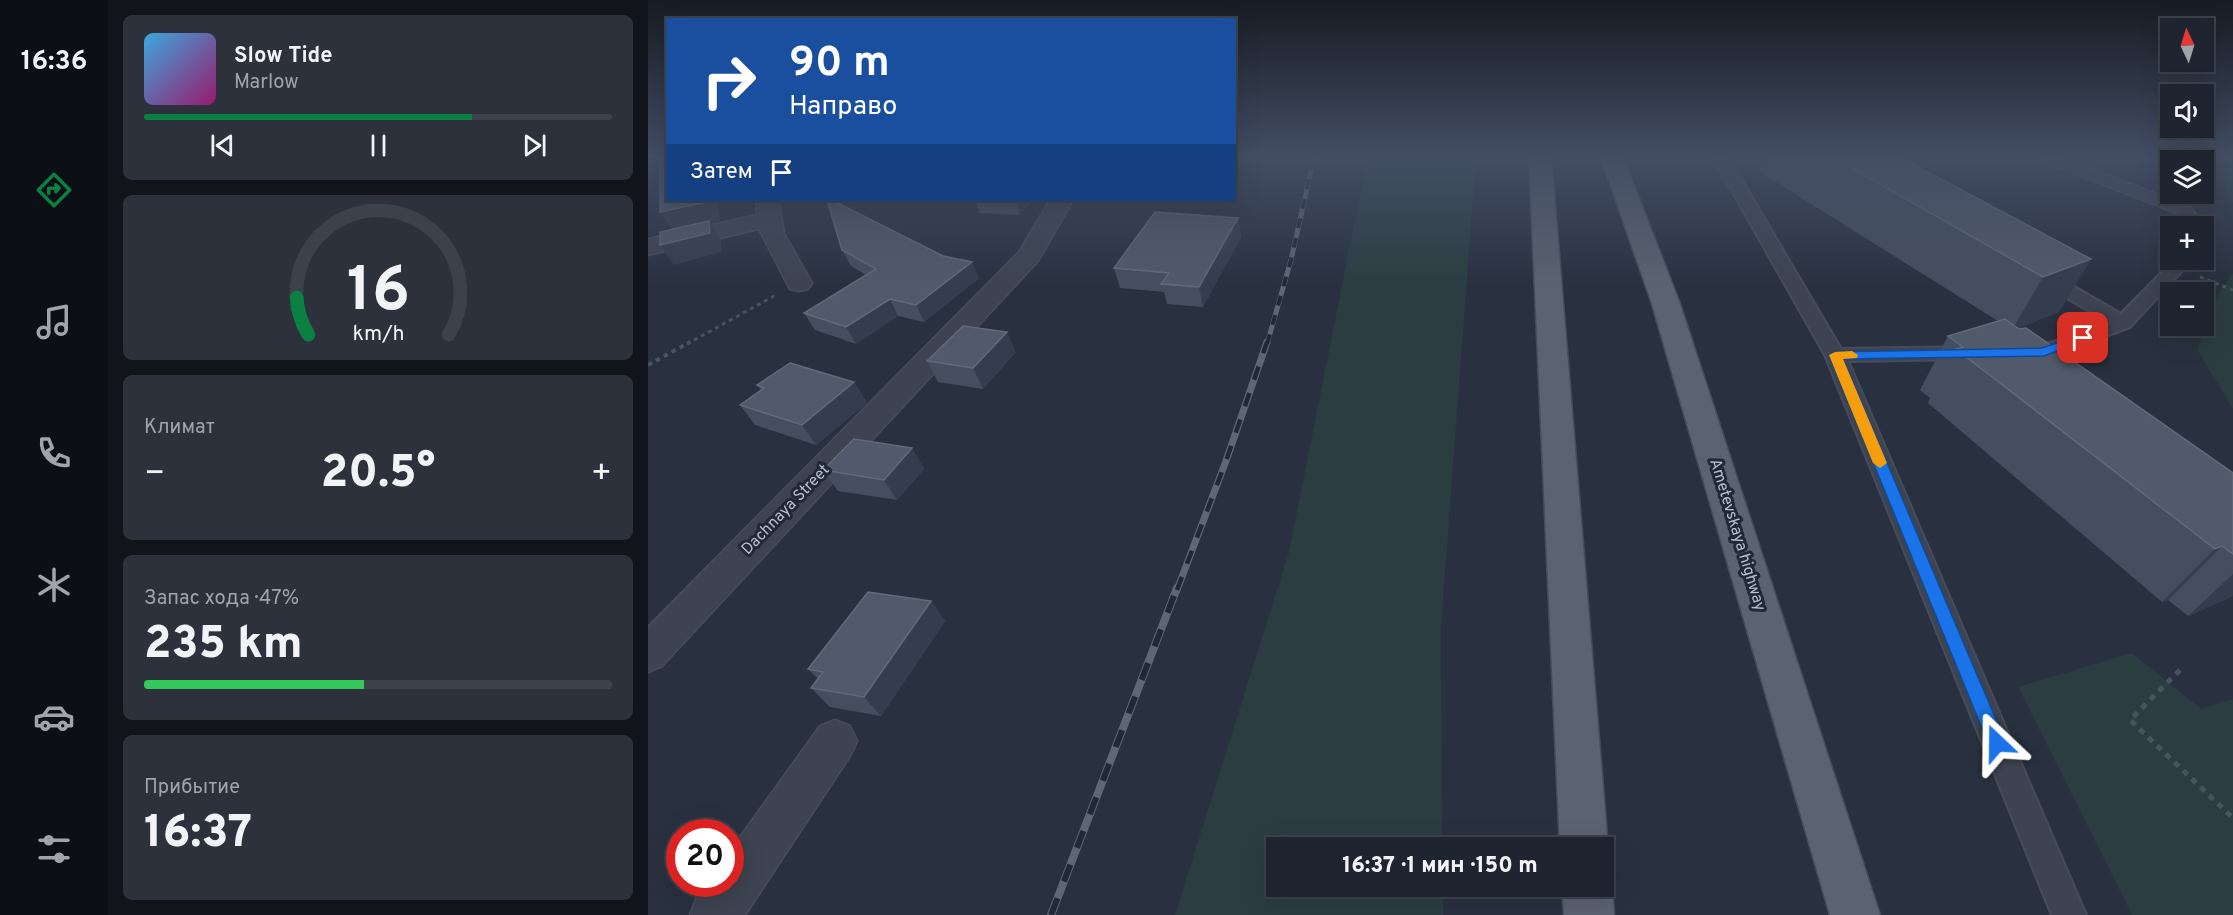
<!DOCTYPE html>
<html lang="ru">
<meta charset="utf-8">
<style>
body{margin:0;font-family:Overpass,sans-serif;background:#2c313c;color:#f1f3f6;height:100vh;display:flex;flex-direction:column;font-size:22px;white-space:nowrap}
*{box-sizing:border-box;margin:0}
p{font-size:20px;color:#a1a5ab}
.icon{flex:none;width:33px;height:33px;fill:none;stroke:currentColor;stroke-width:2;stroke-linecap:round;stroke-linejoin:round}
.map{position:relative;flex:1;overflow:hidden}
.details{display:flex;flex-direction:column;gap:15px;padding:15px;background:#11141a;width:540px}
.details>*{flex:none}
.top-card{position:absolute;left:18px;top:18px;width:570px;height:183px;border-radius:0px;box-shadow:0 6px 24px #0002,0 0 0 2px #3c424c;background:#1a4fa0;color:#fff;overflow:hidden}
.needle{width:39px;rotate:356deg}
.controls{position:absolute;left:1512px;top:18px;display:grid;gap:12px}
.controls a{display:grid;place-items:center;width:54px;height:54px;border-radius:0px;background:#1f2530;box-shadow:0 6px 24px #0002,0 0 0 2px #3c424c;font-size:30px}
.speed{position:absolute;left:18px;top:819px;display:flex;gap:12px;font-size:30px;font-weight:700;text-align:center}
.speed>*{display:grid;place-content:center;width:78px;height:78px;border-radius:50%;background:#1f2530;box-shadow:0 6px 24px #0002,0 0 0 2px #3c424c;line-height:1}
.speed .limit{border:9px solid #d22;background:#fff;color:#111}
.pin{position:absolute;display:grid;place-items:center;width:51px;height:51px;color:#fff;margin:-26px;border-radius:12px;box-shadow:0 3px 9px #0006}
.me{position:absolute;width:66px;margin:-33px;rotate:337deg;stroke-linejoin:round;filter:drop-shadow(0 0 4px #0008)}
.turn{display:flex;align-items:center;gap:21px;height:126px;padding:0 24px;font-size:27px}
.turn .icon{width:78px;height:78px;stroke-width:2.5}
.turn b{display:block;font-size:42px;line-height:51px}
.then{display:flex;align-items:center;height:57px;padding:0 24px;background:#0003;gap:12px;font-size:22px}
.big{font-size:45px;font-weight:800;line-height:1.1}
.details .tile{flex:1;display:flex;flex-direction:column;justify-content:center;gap:9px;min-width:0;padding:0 21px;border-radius:9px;background:#2c313c}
.details .dial{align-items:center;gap:0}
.dial svg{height:156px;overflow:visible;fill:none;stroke:#3c424c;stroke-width:7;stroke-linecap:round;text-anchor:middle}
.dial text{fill:#f1f3f6;stroke:none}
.song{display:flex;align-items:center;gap:18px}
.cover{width:72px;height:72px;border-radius:9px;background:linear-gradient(135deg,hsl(200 70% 55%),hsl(320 70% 35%))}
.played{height:6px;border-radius:3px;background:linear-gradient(90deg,#0b8043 70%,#3c424c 70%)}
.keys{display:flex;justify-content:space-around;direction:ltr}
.heat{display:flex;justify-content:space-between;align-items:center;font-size:33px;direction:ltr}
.charge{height:9px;border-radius:4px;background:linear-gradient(90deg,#34c759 47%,#3c424c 0)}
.trip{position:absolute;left:618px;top:837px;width:348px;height:60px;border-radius:0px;background:#1f2530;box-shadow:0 6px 24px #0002,0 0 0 2px #3c424c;font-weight:800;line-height:60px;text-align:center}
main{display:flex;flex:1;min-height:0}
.tab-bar{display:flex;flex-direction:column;width:108px;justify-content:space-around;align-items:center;background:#0c0f13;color:#a1a5ab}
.tab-bar .icon{width:42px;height:42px}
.tab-bar .selected{color:#0b8043}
.tab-bar b{font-size:27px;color:#f1f3f6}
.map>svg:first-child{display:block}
</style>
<main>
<nav class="tab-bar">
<b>16:36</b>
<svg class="icon selected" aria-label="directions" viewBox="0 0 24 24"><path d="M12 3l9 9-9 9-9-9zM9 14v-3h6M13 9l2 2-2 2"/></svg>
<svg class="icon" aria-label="music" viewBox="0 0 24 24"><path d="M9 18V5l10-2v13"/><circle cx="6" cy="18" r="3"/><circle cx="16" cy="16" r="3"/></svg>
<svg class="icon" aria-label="phone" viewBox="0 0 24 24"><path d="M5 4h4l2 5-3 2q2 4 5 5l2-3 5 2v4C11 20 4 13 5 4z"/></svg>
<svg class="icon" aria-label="climate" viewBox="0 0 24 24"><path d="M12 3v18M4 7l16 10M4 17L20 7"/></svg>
<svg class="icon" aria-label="car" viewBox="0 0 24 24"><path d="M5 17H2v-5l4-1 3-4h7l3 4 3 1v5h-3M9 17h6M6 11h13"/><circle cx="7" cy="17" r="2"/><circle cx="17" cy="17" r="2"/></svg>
<svg class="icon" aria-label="filters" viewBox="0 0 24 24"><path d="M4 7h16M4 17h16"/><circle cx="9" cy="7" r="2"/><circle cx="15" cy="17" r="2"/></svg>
</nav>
<section class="details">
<div class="tile">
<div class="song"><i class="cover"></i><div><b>Slow Tide</b><p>Marlow</p></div></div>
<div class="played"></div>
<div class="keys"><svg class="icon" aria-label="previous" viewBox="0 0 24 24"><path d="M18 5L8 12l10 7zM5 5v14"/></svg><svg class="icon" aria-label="pause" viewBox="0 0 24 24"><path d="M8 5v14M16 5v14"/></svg><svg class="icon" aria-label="next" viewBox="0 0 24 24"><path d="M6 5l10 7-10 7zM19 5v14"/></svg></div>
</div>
<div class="tile dial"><svg viewBox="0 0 100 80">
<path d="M14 69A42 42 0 1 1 86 69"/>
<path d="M14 69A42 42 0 0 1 8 50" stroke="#0b8043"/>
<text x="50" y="56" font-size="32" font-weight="700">16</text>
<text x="50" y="72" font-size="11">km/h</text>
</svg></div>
<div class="tile"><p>Климат</p>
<div class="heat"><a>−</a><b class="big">20.5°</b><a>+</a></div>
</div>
<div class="tile"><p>Запас хода · 47%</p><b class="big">235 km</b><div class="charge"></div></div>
<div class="tile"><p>Прибытие</p><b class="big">16:37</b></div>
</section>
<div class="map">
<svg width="1585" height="915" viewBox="0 0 1585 915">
<rect width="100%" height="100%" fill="#293140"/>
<!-- green -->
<g fill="#2b3d41">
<polygon points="717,157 828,157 793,626 794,847 628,848 628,886 795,887 795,915 527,915 641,552 716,175"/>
<polygon points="1563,157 1585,157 1585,205"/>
<polygon points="1585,273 1585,409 1549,349 1571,293"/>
<polygon points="1484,653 1553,709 1585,699 1585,915 1484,915 1370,687"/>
</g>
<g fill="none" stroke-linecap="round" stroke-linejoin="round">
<!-- service casing -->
<g stroke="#464c5a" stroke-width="4">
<g id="service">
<polygon points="1065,157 1080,157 1193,349 1320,347 1327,349 1330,353 1327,357 1320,359 1200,361 1438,915 1404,915 1177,355"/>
<polygon points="1390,157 1411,157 1542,207 1556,226 1540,226 1530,213 1392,160"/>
<polygon points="1511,157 1525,157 1526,160 1522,160 1522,175 1514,171"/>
<polygon points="1526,260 1544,260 1482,327 1403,356 1370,356 1367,352 1370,348 1394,346 1460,322 1392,282 1389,278 1392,274 1404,274 1473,314"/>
</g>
</g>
<!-- minor casing -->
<g stroke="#464c5a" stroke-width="3">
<g id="minor">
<polygon points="108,200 131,200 136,234 164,283 160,289 151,291 142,289 111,229 0,255 0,239 109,215"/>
<polygon points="402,200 425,200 390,261 14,666 0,672 0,627 371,252"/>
<polygon points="187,720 202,726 209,741 202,756 97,915 42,915 49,897 59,884 82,884 82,851 172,726"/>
</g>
</g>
<!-- primary casing -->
<g stroke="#464c5a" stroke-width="3">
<g id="primary">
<polygon points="881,157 903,157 960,848 956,859 956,848 912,848"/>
<polygon points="953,157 975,157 1032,304 1232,915 1182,915 1004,304"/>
<polygon points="956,868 964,886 966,915 916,915 914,886 956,886"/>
</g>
</g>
<!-- path-far2 -->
<g stroke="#445659" stroke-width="3" stroke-dasharray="4 4" stroke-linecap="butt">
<polyline points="1552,277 1585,290"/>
<polyline points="39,344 126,296"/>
</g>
<!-- path-far1 -->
<polyline stroke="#445659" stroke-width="4" stroke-dasharray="4.5 4.5" stroke-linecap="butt" points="0,365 42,342"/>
<!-- path -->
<polyline stroke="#445659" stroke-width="5" stroke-dasharray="6 6" stroke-linecap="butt" points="1532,670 1482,720 1585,818"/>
<!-- service -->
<use href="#service" fill="#3d4350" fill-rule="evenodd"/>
<!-- minor -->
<use href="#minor" fill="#3d4350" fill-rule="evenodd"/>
<!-- primary -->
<use href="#primary" fill="#5b6270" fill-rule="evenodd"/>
<!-- rail-far2 casing -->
<g stroke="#5f6777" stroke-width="5">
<polyline id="rail-far2" points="619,344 643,260 666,157"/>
</g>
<!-- rail-far1 casing -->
<g stroke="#5f6777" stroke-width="7">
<polyline id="rail-far1" points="529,590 578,461 619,342"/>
</g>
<!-- rail casing -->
<g stroke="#5f6777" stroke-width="8">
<polyline id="rail" points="403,915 529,588"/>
</g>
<!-- rail-far2 -->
<use href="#rail-far2" stroke="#212836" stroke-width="4" stroke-dasharray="10" stroke-linecap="butt"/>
<!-- rail-far1 -->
<use href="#rail-far1" stroke="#212836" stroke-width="4.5" stroke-dasharray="14" stroke-linecap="butt"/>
<!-- rail -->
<use href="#rail" stroke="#212836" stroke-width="6" stroke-dasharray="18" stroke-linecap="butt"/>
</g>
<!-- wall -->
<g fill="#444e5e">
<polygon points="1116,157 1252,157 1443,259 1411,312 1370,328 1585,473 1585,596 1540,616 1520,600 1514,602 1280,403 1282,398 1272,390 1300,336 1350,321 1112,172"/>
<polygon points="327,200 384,200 372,215 332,213"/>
<polygon points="590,218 593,237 555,307 519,304 516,292 472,288 466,268"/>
<polygon points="194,250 331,278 276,322 250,316 208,344 167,330 156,313 218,275 203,266"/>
<polygon points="368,352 335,389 290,382 279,361"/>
<polygon points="206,382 219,403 168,445 107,425 92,405 113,390 109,385"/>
<polygon points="264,448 276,469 249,500 190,491 175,470"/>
<polygon points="283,601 297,621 233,716 182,707 163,688 170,679 160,669"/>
</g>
<!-- shaded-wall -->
<g fill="#343d4d">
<polygon points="59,200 70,200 72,221 62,223 73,240 74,252 26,265 12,245 25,231 12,212"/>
<polygon points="367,200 384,200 372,215"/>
<polygon points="590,218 593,237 555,307 551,287"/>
<polygon points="1443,259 1411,312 1364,330 1395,277"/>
<polygon points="324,262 331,278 276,322 268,305"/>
<polygon points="242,299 250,316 208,344 198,327"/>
<polygon points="359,332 368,352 335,389 325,368"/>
<polygon points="206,382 219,403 168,445 154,425"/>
<polygon points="264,448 276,469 249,500 236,480"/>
<polygon points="1574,546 1520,600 1514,602 1567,549"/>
<polygon points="1585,574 1585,596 1540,616"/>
<polygon points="283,601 297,621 233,716 216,697"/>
</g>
<!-- building -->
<g fill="#515a6a" stroke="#616a79" stroke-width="1.5">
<polygon points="12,157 20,157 20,200 59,200 59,202 12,212"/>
<polygon points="1184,157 1252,157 1443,259 1395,277"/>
<polygon points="179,200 184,200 295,256 324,262 268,305 242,299 198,327 156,313 228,269 194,250"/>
<polygon points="507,212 590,218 551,287 513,284 521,273 466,268"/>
<polygon points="61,221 62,233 12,245 12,232"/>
<polygon points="1357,319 1371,329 1378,328 1585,473 1585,554 1574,546 1567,549 1308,349 1315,347 1300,336"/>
<polygon points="315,326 359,332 325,368 279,361"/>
<polygon points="142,363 206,382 154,425 92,405 116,388 109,385"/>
<polygon points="206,439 264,448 236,480 175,470"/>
<polygon points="220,592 283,601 216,697 163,688 175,672 160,669"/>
</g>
<!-- sky -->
<linearGradient id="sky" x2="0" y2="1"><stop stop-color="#171b23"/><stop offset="0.55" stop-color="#434e64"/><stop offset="1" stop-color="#434e64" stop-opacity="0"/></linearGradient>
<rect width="1585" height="285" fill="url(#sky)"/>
<!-- route -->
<polygon fill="#1a73e8" stroke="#114b97" stroke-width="1.5" points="1435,334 1439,335 1439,340 1396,356 1195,359 1358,743 1356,749 1349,751 1343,749 1340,743 1181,355 1187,352 1394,348"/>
<!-- slow -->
<polygon fill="#f59e0b" points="1204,351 1210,355 1209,358 1195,359 1239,463 1232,468 1225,463 1181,355 1187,352"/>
<g text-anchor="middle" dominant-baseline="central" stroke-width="6" stroke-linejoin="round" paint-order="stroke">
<!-- street labels -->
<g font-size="16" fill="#babfca" stroke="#212836">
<text transform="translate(138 510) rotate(-46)">Dachnaya Street</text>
<text transform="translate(1089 535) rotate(73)">Ametevskaya highway</text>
</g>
</g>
</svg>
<div class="controls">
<a><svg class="needle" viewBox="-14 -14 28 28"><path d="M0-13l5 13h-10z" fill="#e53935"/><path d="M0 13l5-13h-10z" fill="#a1a5ab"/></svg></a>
<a><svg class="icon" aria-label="sound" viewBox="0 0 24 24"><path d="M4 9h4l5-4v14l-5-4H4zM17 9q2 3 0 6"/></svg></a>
<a><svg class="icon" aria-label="layers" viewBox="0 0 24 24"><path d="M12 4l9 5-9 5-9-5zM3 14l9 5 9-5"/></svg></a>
<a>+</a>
<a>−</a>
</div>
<div class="speed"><div class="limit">20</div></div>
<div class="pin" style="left:1435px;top:338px;background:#d93025"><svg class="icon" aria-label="arrive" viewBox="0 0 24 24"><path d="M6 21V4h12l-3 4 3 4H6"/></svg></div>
<svg class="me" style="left:1349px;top:743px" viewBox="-20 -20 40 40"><path d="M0-17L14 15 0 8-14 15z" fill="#1a73e8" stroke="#fff" stroke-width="4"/></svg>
<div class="trip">16:37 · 1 мин · 150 m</div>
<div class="top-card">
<div class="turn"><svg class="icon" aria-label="right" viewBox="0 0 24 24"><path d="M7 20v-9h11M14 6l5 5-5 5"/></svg><div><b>90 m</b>Направо</div></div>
<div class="then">Затем<svg class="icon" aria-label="arrive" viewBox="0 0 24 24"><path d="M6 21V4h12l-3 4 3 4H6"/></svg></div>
</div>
</div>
</main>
